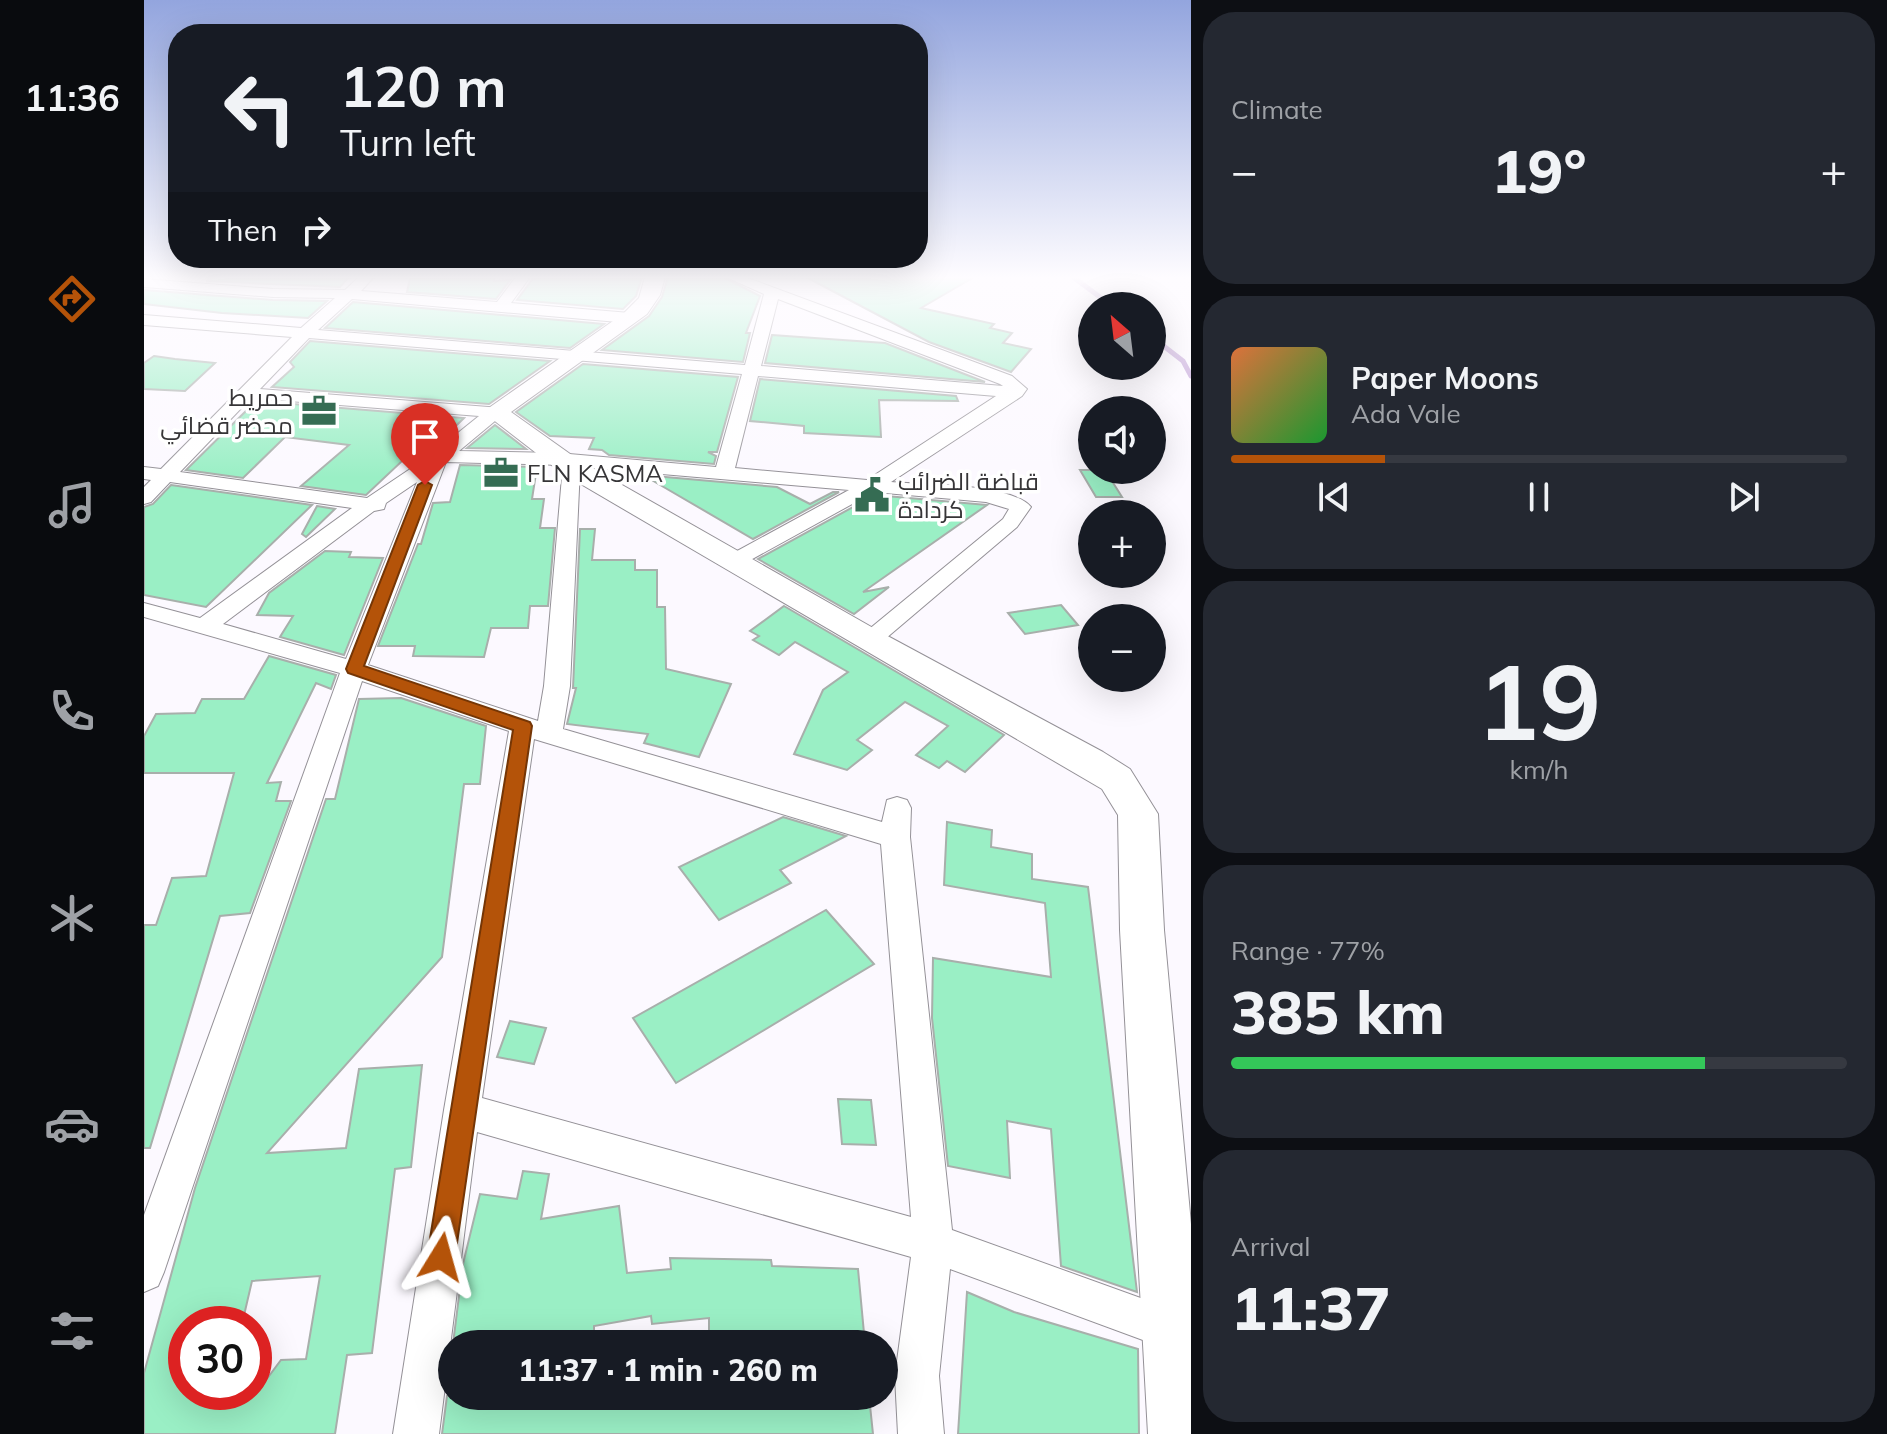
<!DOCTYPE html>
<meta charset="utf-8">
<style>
body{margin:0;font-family:Mulish,Cairo,sans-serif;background:#242831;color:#f1f3f6;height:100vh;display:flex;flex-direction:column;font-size:30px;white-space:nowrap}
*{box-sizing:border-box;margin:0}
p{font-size:26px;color:#9ea1a6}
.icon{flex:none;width:44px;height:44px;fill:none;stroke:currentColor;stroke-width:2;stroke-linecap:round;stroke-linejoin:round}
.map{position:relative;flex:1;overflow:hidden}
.sheet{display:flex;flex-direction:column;gap:12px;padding:12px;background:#0d0f14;width:696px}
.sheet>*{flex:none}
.top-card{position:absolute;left:24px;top:24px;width:760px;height:244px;border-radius:32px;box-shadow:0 8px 32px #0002;background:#171b24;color:#f1f3f6;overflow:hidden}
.needle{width:52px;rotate:332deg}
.controls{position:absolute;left:934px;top:292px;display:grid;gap:16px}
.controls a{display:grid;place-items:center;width:88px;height:88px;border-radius:50%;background:#171b24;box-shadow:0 8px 32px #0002;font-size:40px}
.speed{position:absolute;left:24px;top:1306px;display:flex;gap:16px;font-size:40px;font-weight:700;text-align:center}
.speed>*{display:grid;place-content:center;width:104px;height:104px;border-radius:50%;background:#171b24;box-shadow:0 8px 32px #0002;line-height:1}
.speed .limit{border:12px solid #d22;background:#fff;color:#111}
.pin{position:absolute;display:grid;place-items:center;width:68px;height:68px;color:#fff;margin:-82px -34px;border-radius:50% 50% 50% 0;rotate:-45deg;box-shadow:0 0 8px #0007}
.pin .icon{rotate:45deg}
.me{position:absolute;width:88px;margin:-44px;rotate:8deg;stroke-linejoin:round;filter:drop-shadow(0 0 6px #0008)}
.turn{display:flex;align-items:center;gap:28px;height:168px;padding:0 40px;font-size:36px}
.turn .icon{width:104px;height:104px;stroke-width:2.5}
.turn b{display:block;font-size:56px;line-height:68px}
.then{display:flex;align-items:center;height:76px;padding:0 40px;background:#0003;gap:16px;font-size:30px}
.big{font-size:60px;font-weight:800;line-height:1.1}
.sheet .tile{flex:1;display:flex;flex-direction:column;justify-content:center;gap:12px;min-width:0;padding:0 28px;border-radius:32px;background:#242831}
.sheet .dial{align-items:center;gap:0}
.dial b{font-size:104px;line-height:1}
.song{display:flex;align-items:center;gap:24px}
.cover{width:96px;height:96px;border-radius:12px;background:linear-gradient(135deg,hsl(20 70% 55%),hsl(130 70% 35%))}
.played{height:8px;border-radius:4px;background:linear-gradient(90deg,#b45309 25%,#363941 25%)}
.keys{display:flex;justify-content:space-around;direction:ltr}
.heat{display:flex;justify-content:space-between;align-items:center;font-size:44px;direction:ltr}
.charge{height:12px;border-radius:6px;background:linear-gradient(90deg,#34c759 77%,#363941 0)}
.trip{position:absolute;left:294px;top:1330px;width:460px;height:80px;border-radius:40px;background:#171b24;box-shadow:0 8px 32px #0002;font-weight:800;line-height:80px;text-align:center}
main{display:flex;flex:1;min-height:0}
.tab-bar{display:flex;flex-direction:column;width:144px;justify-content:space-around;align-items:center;background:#090b0e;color:#9ea1a6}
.tab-bar .icon{width:56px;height:56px}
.tab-bar .current{color:#b45309}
.tab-bar b{font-size:36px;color:#f1f3f6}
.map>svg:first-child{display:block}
</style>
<main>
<nav class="tab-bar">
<b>11:36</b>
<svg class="icon current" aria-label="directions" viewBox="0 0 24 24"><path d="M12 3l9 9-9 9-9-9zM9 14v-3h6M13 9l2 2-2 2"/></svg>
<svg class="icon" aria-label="music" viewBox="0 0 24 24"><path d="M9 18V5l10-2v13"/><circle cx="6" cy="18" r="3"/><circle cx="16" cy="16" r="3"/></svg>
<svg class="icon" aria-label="phone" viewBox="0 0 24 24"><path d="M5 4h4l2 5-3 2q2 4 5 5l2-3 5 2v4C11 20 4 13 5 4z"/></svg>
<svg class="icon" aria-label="climate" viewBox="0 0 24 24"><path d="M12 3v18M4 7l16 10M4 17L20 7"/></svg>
<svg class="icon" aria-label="car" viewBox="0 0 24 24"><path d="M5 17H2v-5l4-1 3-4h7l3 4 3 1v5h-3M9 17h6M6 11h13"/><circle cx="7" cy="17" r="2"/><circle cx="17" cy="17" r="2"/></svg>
<svg class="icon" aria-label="filters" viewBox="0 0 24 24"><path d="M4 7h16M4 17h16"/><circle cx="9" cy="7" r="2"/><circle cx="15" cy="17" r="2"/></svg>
</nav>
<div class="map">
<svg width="1047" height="1434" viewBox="0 0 1047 1434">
<rect width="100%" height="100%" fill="#fcf9ff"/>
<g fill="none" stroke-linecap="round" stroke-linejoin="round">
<!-- stream -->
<g stroke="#b48ece" stroke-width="5">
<polyline points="929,277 968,306"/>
<polyline points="1008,337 1039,361 1047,376"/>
</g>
</g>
<!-- building -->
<g fill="#9aefc5" stroke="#a8afab" stroke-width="2" fill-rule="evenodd">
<polygon points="71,277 205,277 196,287 62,281"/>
<polygon points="350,277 350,281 366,280 352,299 263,292 266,278"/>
<polygon points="396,277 498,277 492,296 479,309 373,300 388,280"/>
<polygon points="524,277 579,277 616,296 602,333 606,333 599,362 458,350 505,316 518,297"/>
<polygon points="662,277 830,277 777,308 850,324 846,328 868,333 859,343 887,349 867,372 785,342"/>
<polygon points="0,290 129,300 183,301 164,318 78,313 0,304"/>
<polygon points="209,302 460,324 426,348 181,328"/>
<polygon points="628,335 741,343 841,382 621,363"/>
<polygon points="166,341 406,361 345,404 128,387 150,367 146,362"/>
<polygon points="10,356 31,359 71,363 41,391 0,389 0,363"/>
<polygon points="439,364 594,377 573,452 564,452 572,456 570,464 465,455 458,450 445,449 450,438 406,436 372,412"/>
<polygon points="616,379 812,396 814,401 735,400 737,437 660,433 660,426 606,421"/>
<polygon points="112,401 320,418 291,446 293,428 222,495 157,486 205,445 141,437 99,478 42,470"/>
<polygon points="351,425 382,449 323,448"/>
<polygon points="316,465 393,467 388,499 400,499 396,528 411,528 404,606 386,606 384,628 347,628 340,657 269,656 271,646 234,646 274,544 277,544 289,503 306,502"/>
<polygon points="936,470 961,470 978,497 952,497"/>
<polygon points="499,475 633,487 666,504 689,492 695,492 609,539"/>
<polygon points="27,485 168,505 62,607 0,595 0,507 9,504"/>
<polygon points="731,495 843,505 719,592 745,587 710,614 614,559"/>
<polygon points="173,506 191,509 162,537 158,534"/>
<polygon points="436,529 451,529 448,560 491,560 491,570 513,570 513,607 521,607 522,669 587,684 555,757 500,743 504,734 423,724 432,688 429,688"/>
<polygon points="181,551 207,552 205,557 239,558 200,655 136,637 149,616 113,615 125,593"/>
<polygon points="917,605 934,625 881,634 864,613"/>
<polygon points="640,606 860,735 821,772 803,761 795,768 772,755 804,726 761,702 713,740 728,750 703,770 650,754 679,690 704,672 651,642 635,655 609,640 615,636 606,631"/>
<polygon points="125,656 192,675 187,689 172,683 123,783 137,782 132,801 147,801 106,913 76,916 6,1148 0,1148 0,925 12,925 28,878 62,876 90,773 0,773 0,736 12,714 51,713 58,699 100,699"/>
<path d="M257,698L342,726L336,784H320L298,957L123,1153L202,1148L215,1069L278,1065L267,1167L251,1169L228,1353L203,1355L191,1434H0V1373L51,1188L182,799H191L215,699ZM176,1276L162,1359L137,1360L113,1392H42V1324H98L108,1281Z"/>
<polygon points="639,817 702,836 636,870 647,883 575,920 535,867"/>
<polygon points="803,822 848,830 847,847 888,854 888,879 944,887 993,1292 917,1266 907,1129 863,1121 866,1178 804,1166 788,1018 789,958 907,977 901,903 800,885"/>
<polygon points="682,910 730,964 532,1083 489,1018"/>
<polygon points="366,1021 402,1028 390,1064 353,1057"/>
<polygon points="694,1099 727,1100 732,1145 698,1144"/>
<polygon points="379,1171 405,1174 397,1219 475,1206 483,1273 527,1269 526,1258 627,1260 628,1266 714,1269 721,1344 641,1344 640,1340 565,1339 565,1318 508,1324 507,1316 450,1326 450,1344 309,1344 319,1264 336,1194 373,1199"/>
<polygon points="823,1292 870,1312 994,1349 995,1434 814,1434"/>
<polygon points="303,1396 725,1396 729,1434 298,1434"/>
</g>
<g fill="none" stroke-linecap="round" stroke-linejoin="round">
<!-- street casing -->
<g stroke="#949197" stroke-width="2">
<path id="street" d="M215,277H230L217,291L353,302L372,277H386L367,303L486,313L494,318L486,323L208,299L174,330L601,365L620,294L582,277H601L868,376L883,389L878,396L747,482C778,485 867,483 887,507L873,527L734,645H718L714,640L718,635L859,519L865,509L842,502L730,492L592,568L581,561L584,556L705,490L436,467L426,686L419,729L738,822L743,800L753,797L763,800L767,808L766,837L808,1230L1041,1314L1047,1328L1041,1344L1026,1350L806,1269L795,1376L800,1434H754L751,1376L767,1257L333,1132L295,1434H249L300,1110L365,731L218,681L20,1272L14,1286L0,1292V1215L196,673L0,617V603L56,618L208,508L26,482L7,502L0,504V487L7,480L0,479V467L17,469L148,337L0,325V315L157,328L191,298L129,297L0,287V279L129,289L201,290ZM634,299L856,384L859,386L617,366ZM165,338L598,374L572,467L414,453L315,451L357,416L360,412L357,408L116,389ZM614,376L852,396L723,480L591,468ZM107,398L335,416L284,457L223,498L36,472ZM302,462L419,465L400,686L394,721L224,665ZM273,482L202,659L79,624L230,511L240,509L242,503ZM390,739L737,844L767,1217L338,1098Z"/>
</g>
<!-- secondary casing -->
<g stroke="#949197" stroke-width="2">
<polygon id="secondary" points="501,277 521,277 516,295 503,314 367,412 436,461 738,633 959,752 986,769 1014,814 1020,930 1047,1224 1047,1434 1004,1434 976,930 974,815 958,789 418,473 339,412 479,314 495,298"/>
</g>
<!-- street -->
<use href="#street" fill="#fff" fill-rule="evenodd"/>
<!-- secondary -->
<use href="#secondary" fill="#fff" fill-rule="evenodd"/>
</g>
<!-- sky -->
<linearGradient id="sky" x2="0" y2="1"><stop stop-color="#93a5de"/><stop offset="0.58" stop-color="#fefcff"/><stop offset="1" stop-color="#fefcff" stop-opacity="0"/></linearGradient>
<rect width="1047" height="478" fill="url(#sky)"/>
<!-- route -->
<polygon fill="#b45309" stroke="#753606" stroke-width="2" points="281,481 288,485 220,666 386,722 388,726 311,1257 307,1267 297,1271 287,1267 283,1257 369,730 204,673 202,669 274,485"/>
<!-- icons -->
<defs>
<g id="office-bare" transform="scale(2.76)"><path d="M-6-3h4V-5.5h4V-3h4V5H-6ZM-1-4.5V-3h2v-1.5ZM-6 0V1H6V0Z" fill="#356c53" stroke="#fff" stroke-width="2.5" paint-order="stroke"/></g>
<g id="civic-bare" transform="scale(2.76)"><path d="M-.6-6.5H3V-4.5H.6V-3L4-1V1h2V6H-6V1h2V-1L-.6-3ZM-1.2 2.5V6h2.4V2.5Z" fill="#356c53" stroke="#fff" stroke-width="2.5" paint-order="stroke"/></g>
</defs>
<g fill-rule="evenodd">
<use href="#office-bare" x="175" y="411"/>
<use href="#office-bare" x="357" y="473"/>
<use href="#civic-bare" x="728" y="495"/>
</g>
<g text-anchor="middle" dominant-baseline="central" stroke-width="7" stroke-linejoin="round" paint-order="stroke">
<!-- far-poi labels -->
<g font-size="24" fill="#363537" stroke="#fff" text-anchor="start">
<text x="149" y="397" text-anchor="end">حمريط<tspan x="149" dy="28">محضر قضائي</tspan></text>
<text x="383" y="473">FLN KASMA</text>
<text x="754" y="481">قباضة الضرائب<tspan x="754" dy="28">كردادة</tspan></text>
</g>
</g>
</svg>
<div class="controls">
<a><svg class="needle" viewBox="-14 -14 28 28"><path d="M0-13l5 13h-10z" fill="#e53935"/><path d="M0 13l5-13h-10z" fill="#9ea1a6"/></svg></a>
<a><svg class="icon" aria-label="sound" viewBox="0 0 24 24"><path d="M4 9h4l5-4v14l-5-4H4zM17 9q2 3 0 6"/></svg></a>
<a>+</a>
<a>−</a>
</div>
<div class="speed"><div class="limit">30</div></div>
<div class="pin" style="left:281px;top:485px;background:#d93025"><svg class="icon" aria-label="arrive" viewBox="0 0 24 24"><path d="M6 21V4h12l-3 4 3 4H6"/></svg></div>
<svg class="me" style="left:297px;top:1257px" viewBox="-20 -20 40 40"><path d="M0-17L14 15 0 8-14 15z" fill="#b45309" stroke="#fff" stroke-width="4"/></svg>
<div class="trip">11:37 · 1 min · 260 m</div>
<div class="top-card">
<div class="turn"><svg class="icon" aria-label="left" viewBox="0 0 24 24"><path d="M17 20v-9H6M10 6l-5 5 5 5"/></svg><div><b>120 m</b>Turn left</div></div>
<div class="then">Then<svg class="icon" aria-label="right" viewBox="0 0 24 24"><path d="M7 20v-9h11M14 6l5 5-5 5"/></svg></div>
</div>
</div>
<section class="sheet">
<div class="tile"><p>Climate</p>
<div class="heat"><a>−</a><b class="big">19°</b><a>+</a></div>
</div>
<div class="tile">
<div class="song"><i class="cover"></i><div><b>Paper Moons</b><p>Ada Vale</p></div></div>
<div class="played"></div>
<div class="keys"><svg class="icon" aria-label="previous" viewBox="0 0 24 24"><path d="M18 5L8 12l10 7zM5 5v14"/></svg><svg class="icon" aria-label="pause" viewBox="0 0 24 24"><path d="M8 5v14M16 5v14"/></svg><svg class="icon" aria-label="next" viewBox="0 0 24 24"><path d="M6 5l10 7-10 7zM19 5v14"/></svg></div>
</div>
<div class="tile dial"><b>19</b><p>km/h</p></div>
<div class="tile"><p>Range · 77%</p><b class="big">385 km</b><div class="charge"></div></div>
<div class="tile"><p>Arrival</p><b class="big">11:37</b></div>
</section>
</main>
